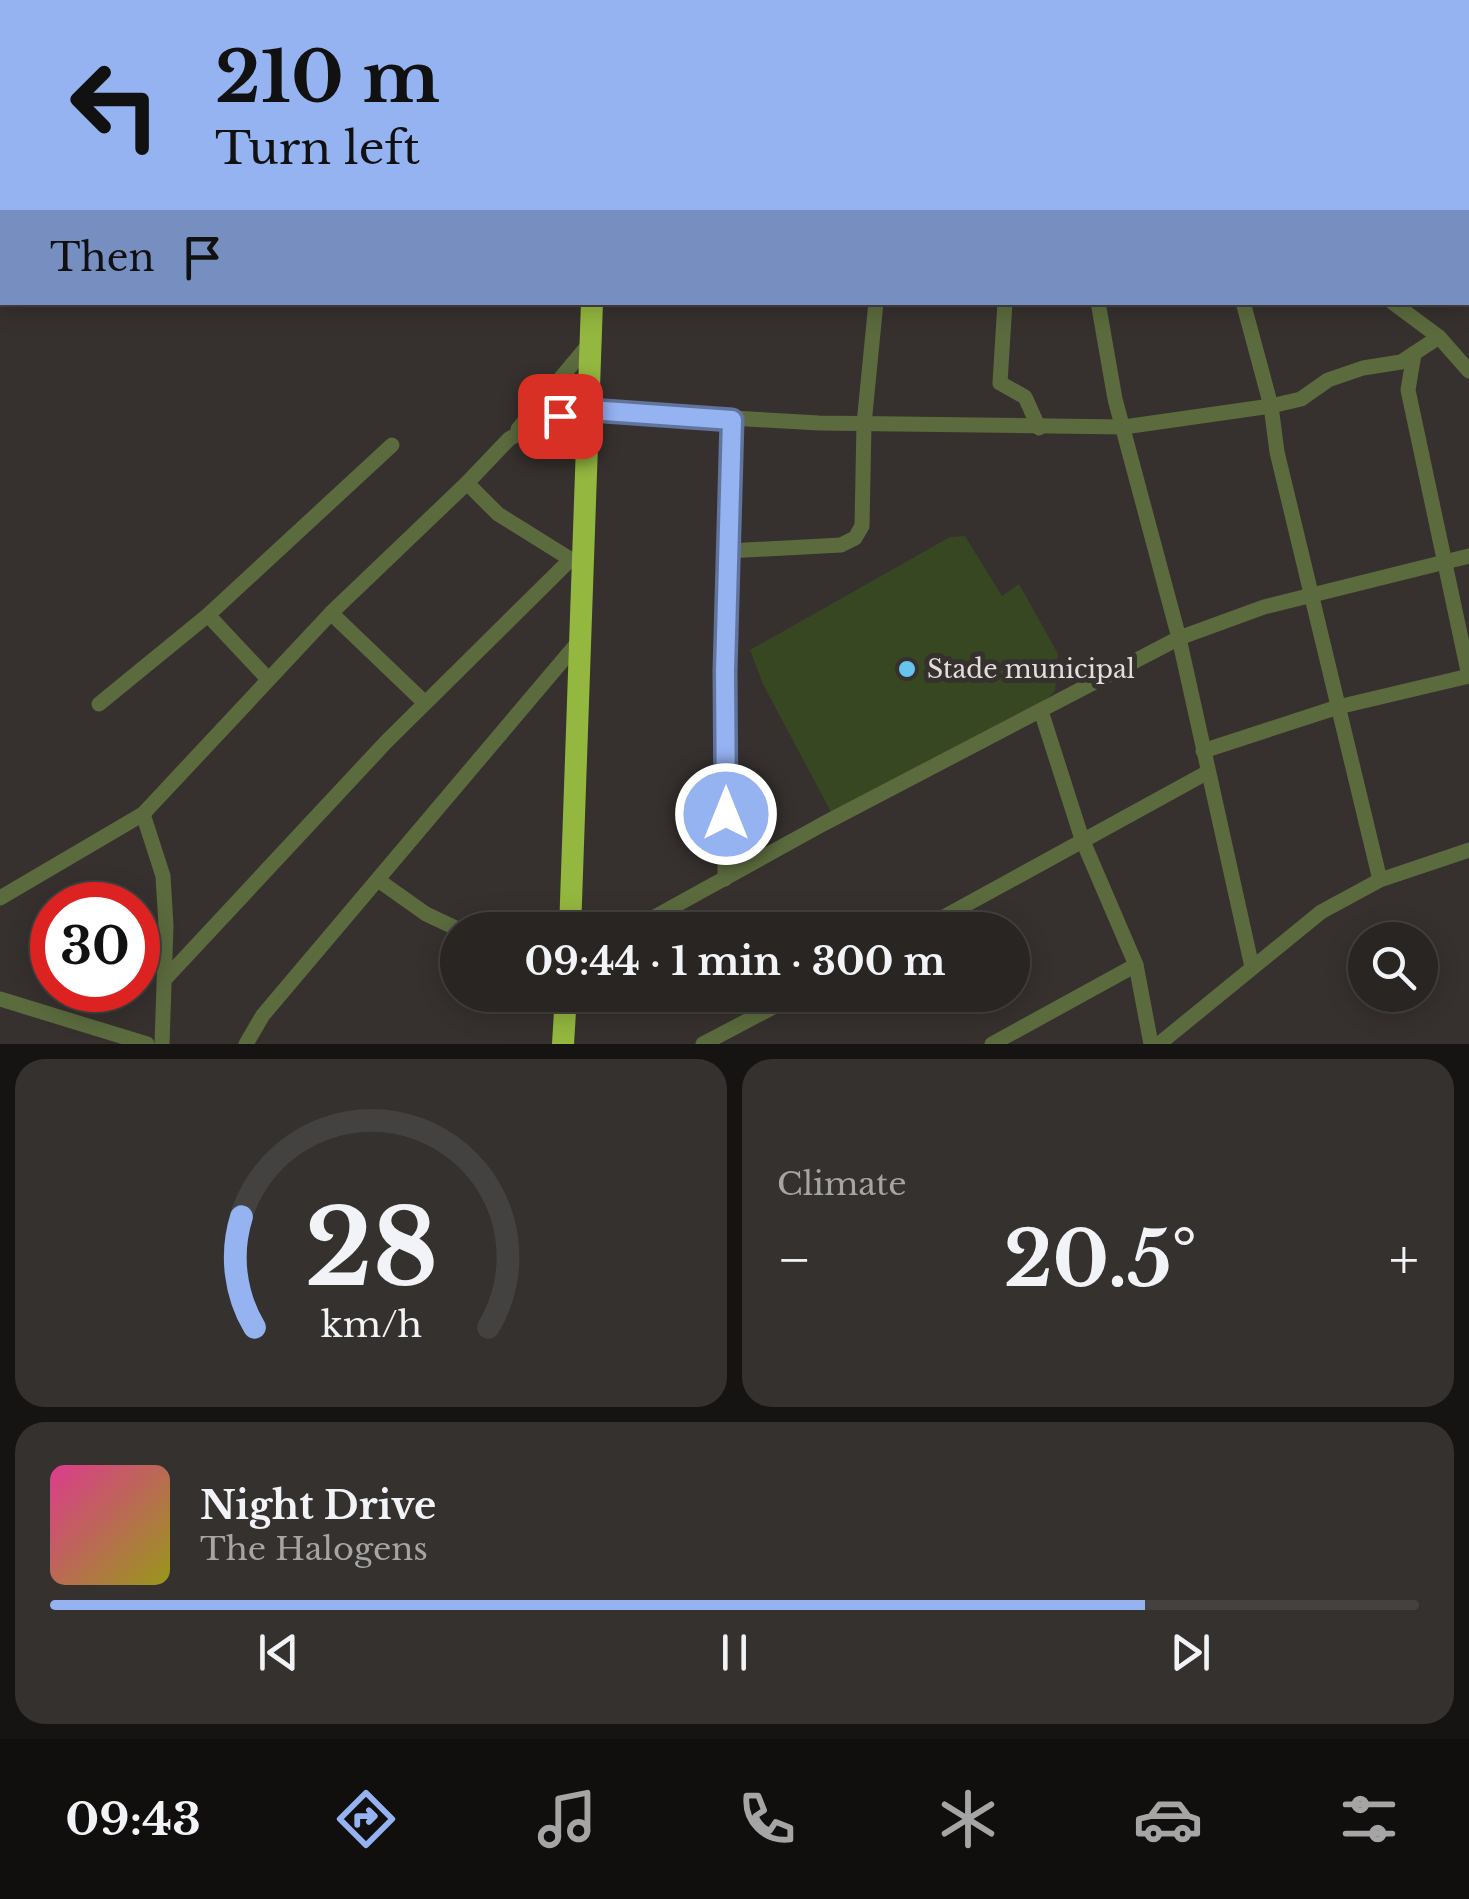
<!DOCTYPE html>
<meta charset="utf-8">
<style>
body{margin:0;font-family:"Libre Baskerville",serif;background:#34312f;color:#f1f3f6;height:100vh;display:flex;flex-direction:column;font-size:38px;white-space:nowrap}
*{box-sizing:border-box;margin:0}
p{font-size:32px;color:#a5a5a5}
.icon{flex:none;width:55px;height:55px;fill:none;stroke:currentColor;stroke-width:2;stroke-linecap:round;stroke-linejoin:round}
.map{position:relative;height:1044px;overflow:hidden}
.panel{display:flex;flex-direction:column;gap:15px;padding:15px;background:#161413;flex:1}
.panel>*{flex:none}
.guide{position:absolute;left:0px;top:0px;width:1470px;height:305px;box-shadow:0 5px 25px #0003,0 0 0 2px #444240;background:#95b2f1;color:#111;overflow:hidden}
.controls{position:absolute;left:1348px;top:922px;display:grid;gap:20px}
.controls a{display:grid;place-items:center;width:90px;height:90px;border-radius:50%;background:#282522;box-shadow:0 5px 25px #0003,0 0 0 2px #444240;font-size:50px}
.speed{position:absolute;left:30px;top:882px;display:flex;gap:20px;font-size:50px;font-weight:700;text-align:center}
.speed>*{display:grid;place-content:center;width:130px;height:130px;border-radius:50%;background:#282522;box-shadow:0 5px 25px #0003,0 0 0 2px #444240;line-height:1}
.speed .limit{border:15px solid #d22;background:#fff;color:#111}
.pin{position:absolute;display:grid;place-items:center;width:85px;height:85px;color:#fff;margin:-42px;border-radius:20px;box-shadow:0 5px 15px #0006}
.me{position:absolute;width:110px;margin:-55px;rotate:0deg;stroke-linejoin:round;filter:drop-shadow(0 0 8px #0008)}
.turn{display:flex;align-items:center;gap:35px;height:210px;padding:0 50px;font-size:45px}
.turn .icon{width:130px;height:130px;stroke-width:2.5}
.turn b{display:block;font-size:70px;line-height:85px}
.then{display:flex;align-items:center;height:95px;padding:0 50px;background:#0003;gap:20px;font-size:38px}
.big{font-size:75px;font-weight:700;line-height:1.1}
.panel .widget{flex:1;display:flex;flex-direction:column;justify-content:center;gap:15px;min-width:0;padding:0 35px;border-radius:30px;background:#34312f}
.panel .dial{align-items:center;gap:0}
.dial svg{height:260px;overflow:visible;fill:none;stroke:#444240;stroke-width:7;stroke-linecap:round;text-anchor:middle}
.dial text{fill:#f1f3f6;stroke:none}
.song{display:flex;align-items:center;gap:30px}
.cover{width:120px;height:120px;border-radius:15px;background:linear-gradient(135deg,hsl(330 70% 55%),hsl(60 70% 35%))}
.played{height:10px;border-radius:5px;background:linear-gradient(90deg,#95b2f1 80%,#444240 80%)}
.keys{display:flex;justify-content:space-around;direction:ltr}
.heat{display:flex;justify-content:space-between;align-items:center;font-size:55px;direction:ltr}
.panel .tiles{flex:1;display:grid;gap:15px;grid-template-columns:1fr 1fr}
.widget:last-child{grid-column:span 2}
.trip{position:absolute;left:440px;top:912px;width:590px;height:100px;border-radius:50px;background:#282522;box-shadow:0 5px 25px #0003,0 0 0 2px #444240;font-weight:700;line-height:100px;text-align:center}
.dock{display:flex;height:160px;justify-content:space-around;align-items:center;background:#100f0e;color:#a5a5a5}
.dock .icon{width:70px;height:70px}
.dock .current{color:#95b2f1}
.dock b{font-size:45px;color:#f1f3f6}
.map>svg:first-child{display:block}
</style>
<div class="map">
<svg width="1469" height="1044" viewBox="0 0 1469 1044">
<rect width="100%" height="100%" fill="#36312e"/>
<!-- green -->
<polygon fill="#374722" points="965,536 1002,596 1019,584 1058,654 1055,691 1036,709 831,812 763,684 750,650 950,537"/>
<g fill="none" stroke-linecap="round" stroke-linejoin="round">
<!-- river -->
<g stroke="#3a5689" stroke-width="22">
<polyline points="77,0 77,2"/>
<polyline points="191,0 194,2"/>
<polyline points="673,2 674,0"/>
<polyline points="0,103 2,101"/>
</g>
<!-- minor -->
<g stroke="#5c6b3e" stroke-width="15">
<polyline points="1005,302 1000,383 1025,397 1039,428"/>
<polyline points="1098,302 1115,399 1179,638 1252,967"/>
<polyline points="1243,302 1271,406 1277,452 1380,880"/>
<polyline points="1392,302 1439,337 1469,371"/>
<polyline points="1414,354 1408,390 1469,676"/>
<polyline points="518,429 590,343"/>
<polyline points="467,483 498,514 575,562"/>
<polyline points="728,551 841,545 855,538 862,526 864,424 876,302"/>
<polyline points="331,613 425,703"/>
<polyline points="208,615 268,679"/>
<polyline points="99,704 208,615 392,445"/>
<polyline points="1041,711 1082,839 1136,965 1151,1044"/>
<polyline points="1203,751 1338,707 1469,676"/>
<polyline points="143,814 163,876 166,926 162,1044"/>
<polyline points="725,879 725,671 732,420"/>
<polyline points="378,880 426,914 460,930"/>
<polyline points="0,898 143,814 331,613 467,483 509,439 535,424 590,410 819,423 1124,427 1271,406 1301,399 1328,380 1363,368 1401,362 1439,337"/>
<polyline points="631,930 823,824 1179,638 1264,607 1469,556"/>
<polyline points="920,930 1208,772"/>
<polyline points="166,978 386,742 570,560"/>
<polyline points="0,999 147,1044"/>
<polyline points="246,1044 263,1015 580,640"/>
<polyline points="703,1044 796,995"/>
<polyline points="992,1044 1136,965"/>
<polyline points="1159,1044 1321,912 1380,880 1469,850"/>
</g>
<!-- highway -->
<g stroke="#94b73f" stroke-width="22">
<polyline points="502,0 503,2"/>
<polyline points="570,930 592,302"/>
<polyline points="563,1044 566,995"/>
</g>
</g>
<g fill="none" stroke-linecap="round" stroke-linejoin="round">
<!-- route casing -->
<g stroke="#61749d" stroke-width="25">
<polyline id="route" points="560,416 590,410 732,420 725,671 726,814"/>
</g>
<!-- route -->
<use href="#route" stroke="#95b2f1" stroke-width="18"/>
</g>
<!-- markers -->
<circle fill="#66c4ef" stroke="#36312e" stroke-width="4" cx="907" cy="669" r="10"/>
<g text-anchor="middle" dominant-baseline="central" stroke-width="10" stroke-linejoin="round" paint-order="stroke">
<!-- poi labels -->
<g font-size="25" fill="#e2dedd" stroke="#36312e" text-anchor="start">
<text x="927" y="669">Stade municipal</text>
</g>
</g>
</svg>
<div class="controls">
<a><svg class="icon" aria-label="search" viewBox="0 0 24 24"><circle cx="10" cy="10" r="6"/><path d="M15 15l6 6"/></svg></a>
</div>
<div class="speed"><div class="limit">30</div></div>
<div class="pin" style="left:560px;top:416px;background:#d93025"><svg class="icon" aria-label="arrive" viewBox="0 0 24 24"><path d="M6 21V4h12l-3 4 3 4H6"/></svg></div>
<svg class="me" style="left:726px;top:814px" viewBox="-20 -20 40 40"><circle r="17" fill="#95b2f1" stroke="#fff" stroke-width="3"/><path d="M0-11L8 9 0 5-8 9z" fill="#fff"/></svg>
<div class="trip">09:44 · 1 min · 300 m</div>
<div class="guide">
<div class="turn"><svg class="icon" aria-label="left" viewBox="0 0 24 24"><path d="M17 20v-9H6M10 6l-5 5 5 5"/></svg><div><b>210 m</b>Turn left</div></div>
<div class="then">Then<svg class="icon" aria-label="arrive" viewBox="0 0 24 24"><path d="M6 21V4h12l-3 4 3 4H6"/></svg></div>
</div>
</div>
<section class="panel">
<div class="tiles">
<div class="widget dial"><svg viewBox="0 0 100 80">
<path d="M14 69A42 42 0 1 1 86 69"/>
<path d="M14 69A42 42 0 0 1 10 35" stroke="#95b2f1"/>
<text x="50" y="56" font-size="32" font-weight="700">28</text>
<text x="50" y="72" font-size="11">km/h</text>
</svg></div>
<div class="widget"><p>Climate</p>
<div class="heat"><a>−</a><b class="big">20.5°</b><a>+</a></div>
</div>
<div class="widget">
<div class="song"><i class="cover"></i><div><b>Night Drive</b><p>The Halogens</p></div></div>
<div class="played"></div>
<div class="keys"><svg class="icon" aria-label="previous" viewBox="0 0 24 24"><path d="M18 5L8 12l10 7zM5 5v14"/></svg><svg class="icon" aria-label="pause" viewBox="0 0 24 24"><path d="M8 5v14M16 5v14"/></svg><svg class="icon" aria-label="next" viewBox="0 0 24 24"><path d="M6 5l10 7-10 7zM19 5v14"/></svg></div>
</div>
</div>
</section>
<nav class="dock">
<b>09:43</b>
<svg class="icon current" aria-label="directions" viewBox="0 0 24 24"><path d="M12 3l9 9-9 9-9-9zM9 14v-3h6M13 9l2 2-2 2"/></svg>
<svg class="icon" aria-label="music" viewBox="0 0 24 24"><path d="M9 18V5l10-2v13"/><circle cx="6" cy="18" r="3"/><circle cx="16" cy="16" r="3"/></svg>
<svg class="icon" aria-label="phone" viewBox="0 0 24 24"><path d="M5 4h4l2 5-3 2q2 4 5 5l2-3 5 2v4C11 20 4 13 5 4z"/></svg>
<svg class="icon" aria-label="climate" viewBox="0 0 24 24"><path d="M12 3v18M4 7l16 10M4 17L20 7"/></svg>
<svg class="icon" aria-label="car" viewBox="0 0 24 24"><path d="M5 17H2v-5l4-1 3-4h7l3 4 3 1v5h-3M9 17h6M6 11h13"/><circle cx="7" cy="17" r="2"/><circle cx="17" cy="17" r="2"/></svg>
<svg class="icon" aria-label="filters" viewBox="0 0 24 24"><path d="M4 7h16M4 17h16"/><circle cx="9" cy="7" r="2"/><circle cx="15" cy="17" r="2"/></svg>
</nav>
